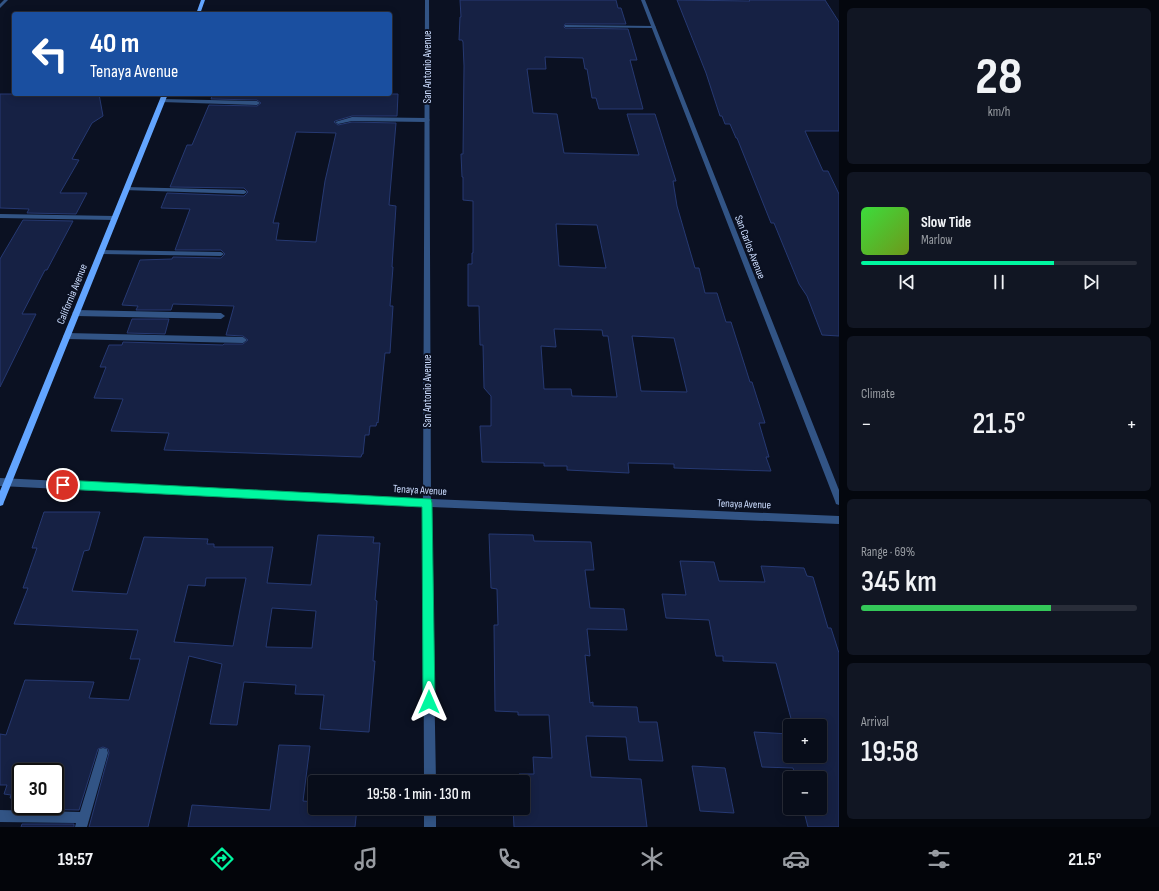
<!DOCTYPE html>
<meta charset="utf-8">
<style>
body{margin:0;font-family:"Sofia Sans Condensed",sans-serif;background:#111623;color:#f1f3f6;height:100vh;display:flex;flex-direction:column;font-size:15px;white-space:nowrap}
*{box-sizing:border-box;margin:0}
p{font-size:13px;color:#989ca2}
.icon{flex:none;width:22px;height:22px;fill:none;stroke:currentColor;stroke-width:2;stroke-linecap:round;stroke-linejoin:round}
.map{position:relative;flex:1;overflow:hidden}
.details{display:flex;flex-direction:column;gap:8px;padding:8px;background:#04070e;width:320px}
.details>*{flex:none}
.top-card{position:absolute;left:12px;top:12px;width:380px;height:84px;border-radius:4px;box-shadow:0 2px 10px #0003,0 0 0 1px #292d39;background:#1a4fa0;color:#fff;overflow:hidden}
.buttons{position:absolute;left:783px;top:719px;display:grid;gap:8px}
.buttons a{display:grid;place-items:center;width:44px;height:44px;border-radius:4px;background:#080d1a;box-shadow:0 2px 10px #0003,0 0 0 1px #292d39;font-size:20px}
.speed{position:absolute;left:12px;top:763px;display:flex;gap:8px;font-size:20px;font-weight:700;text-align:center}
.speed>*{display:grid;place-content:center;width:52px;height:52px;border-radius:50%;background:#080d1a;box-shadow:0 2px 10px #0003,0 0 0 1px #292d39;line-height:1}
.speed .limit{border:2px solid #111;border-radius:6px;background:#fff;color:#111}
.pin{position:absolute;display:grid;place-items:center;width:34px;height:34px;color:#fff;margin:-17px;border:2px solid #fff;border-radius:50%;box-shadow:0 1px 4px #0007}
.me{position:absolute;width:44px;margin:-22px;rotate:0deg;stroke-linejoin:round;filter:drop-shadow(0 0 3px #0008)}
.turn{display:flex;align-items:center;gap:14px;height:84px;padding:0 12px;font-size:18px}
.turn .icon{width:52px;height:52px;stroke-width:2.5}
.turn b{display:block;font-size:28px;line-height:34px}
.big{font-size:30px;font-weight:600;line-height:1.1}
.details .card{flex:1;display:flex;flex-direction:column;justify-content:center;gap:6px;min-width:0;padding:0 14px;border-radius:6px;background:#111623}
.details .dial{align-items:center;gap:0}
.dial b{font-size:52px;line-height:1}
.song{display:flex;align-items:center;gap:12px}
.cover{width:48px;height:48px;border-radius:6px;background:linear-gradient(135deg,hsl(120 70% 55%),hsl(80 70% 35%))}
.played{height:4px;border-radius:2px;background:linear-gradient(90deg,#00f7a0 70%,#292d39 70%)}
.keys{display:flex;justify-content:space-around;direction:ltr}
.heat{display:flex;justify-content:space-between;align-items:center;font-size:22px;direction:ltr}
.charge{height:6px;border-radius:3px;background:linear-gradient(90deg,#34c759 69%,#292d39 0)}
.trip{position:absolute;left:308px;top:775px;width:222px;height:40px;border-radius:4px;background:#080d1a;box-shadow:0 2px 10px #0003,0 0 0 1px #292d39;font-weight:600;line-height:40px;text-align:center}
.menu{display:flex;height:64px;justify-content:space-around;align-items:center;background:#03050a;color:#989ca2}
.menu .icon{width:28px;height:28px}
.menu .selected{color:#00f7a0}
.menu b{font-size:18px;color:#f1f3f6}
main{display:flex;flex:1;min-height:0}
.map>svg:first-child{display:block}
</style>
<main>
<div class="map">
<svg width="839" height="827" viewBox="0 0 839 827">
<rect width="100%" height="100%" fill="#0b1122"/>
<!-- building -->
<g fill="#162144" stroke="#263972" fill-rule="evenodd">
<path d="M460,0H616L618,8H621L626,24H565L564,27L565,28L628,29L637,60H630L643,109H599L596,98H592L587,69H585L583,58L545,57L546,69H527L533,113L557,114L564,153L639,155L627,114H655L676,181H673L677,206L695,268H699L705,293H717L726,322H731L750,382H752L765,423H759L769,457H766L771,471L674,468V464L628,463L629,473L567,470V466H544V463L482,462L480,426H491V396L484,388L483,345H480L479,306H468V264H472V253H473V201L463,200V177H462L461,154H463L464,66L463,42L462,40H459L460,17H461ZM556,224L597,225L606,268L559,266ZM554,329L602,330L603,336H608L617,397L572,396L571,389H544L541,346L556,347ZM632,336L674,338L687,392L641,391Z"/>
<polygon points="677,0 750,1 749,0 825,0 839,22 839,131 805,131 823,171 828,171 839,194 839,336 822,335 807,296 799,284 774,223 771,223 737,138 736,138 730,124 725,124 722,116 720,116 706,73"/>
<polygon points="0,94 99,94 103,116 92,123 72,159 79,160 60,193 87,193 76,214 27,213 29,209 0,208"/>
<path d="M213,94H398L397,116H352L335,121L334,122L338,125L352,122L396,123L389,205L396,206L392,267H393L390,306H393L390,353H385L378,423L377,422L376,426H370L369,435H365L363,454H362L361,457L164,450L169,433L111,431L123,399L94,398L106,367H100L109,345H122L123,342L223,345L224,344H243L248,340L243,336L226,335L234,306L173,304L171,310H136L138,306L122,305L140,260L172,259L173,257L221,258L225,254L221,250H175L190,209L161,208L167,193L244,196L248,192L244,188L170,187L187,145H192L209,105L257,106L261,103L257,100L211,99ZM296,132L336,133L325,181L316,242L276,240L279,223H273Z"/>
<polygon points="23,220 73,221 47,270 45,270 22,314 36,314 0,387 0,259"/>
<polygon points="132,319 169,319 165,334 127,333"/>
<path d="M44,512H100L89,550L84,551L72,591L127,594L144,537L208,539L207,544H214V547H273L267,583L311,585L318,535L374,537L373,543H380L375,600L377,601L373,661H375L369,732L320,729L324,695L295,694L296,685L244,682L237,725L210,724L222,664L189,656L148,827H89L109,753L108,749L103,747L98,749L79,810L26,809L27,806H55V772H21V799L10,798L11,795L4,794L7,785H0V734L6,735L25,680L94,682L89,698L129,700L140,659H130L138,630L14,624L28,588H23L37,548H32ZM206,578H246L233,646L174,642L188,585L205,586ZM272,608L316,611L312,648L266,647Z"/>
<polygon points="489,534 533,535 534,541 591,542 594,570 585,570 590,608 624,609 627,630 587,629 590,656 585,655 590,703 593,702 593,706 637,707 639,722 657,722 663,761 629,760 626,737 586,736 591,777 641,779 647,827 514,827 513,808 523,808 523,782 520,782 519,774 534,774 533,757 552,758 549,715 518,715 518,712 495,711 494,625 498,625 497,589 491,588"/>
<polygon points="680,561 714,562 719,581 765,582 761,566 804,568 807,576 813,577 828,628 831,628 839,653 839,827 808,827 803,808 820,808 820,778 796,778 793,768 762,767 754,732 790,734 790,756 820,756 820,726 793,726 776,663 723,661 723,656 716,656 709,620 666,618 662,594 686,595"/>
<polygon points="279,745 310,746 303,801 315,802 315,808 357,808 355,827 188,827 192,805 270,810"/>
<polygon points="692,766 725,768 734,813 700,811"/>
<polygon points="22,824 74,824 74,827 21,827"/>
</g>
<g fill="none" stroke-linecap="round" stroke-linejoin="round">
<!-- lane -->
<g fill="#325485" fill-rule="evenodd">
<polygon points="565,25 654,26 656,27 654,28 567,27 565,27"/>
<polygon points="163,99 257,101 260,103 257,105 161,102 160,101"/>
<polygon points="352,117 427,118 430,120 427,122 352,121 338,124 335,122"/>
<polygon points="126,187 244,190 247,192 244,194 124,190 124,188"/>
<polygon points="0,214 115,216 118,218 115,220 0,218"/>
<polygon points="99,250 221,252 224,254 221,256 101,254 99,254"/>
<polygon points="76,310 221,313 225,316 221,319 76,316 72,313"/>
<polygon points="67,333 243,337 247,340 243,343 67,339 63,336"/>
<polygon points="103,748 107,749 108,753 87,827 75,827 76,823 0,822 0,810 80,812 98,753 99,749"/>
</g>
<!-- street -->
<g fill="#325485" fill-rule="evenodd">
<polygon points="4,0 8,0 0,8 0,4"/>
<polygon points="425,0 429,0 431,499 839,516 839,524 431,507 436,782 424,782 423,507 0,486 0,478 423,499"/>
<polygon points="641,0 645,0 839,490 839,505 836,504 835,501"/>
<rect x="424" y="808" width="12" height="19"/>
</g>
<!-- secondary -->
<g fill="#63a5ff" fill-rule="evenodd">
<polygon points="201,0 205,0 200,14 196,14"/>
<polygon points="162,94 168,94 4,502 3,505 0,506 0,491"/>
</g>
</g>
<!-- route -->
<polygon fill="#00f7a0" stroke="#00a168" points="63,480 431,499 432,503 435,702 433,706 429,708 425,706 423,702 422,507 63,489 59,488 58,485 59,481"/>
<g text-anchor="middle" dominant-baseline="central" stroke-width="4" stroke-linejoin="round" paint-order="stroke">
<!-- street labels -->
<g font-size="11" fill="#cdf" stroke="#0b1122">
<text transform="translate(427 67) rotate(-90)">San Antonio Avenue</text>
<text transform="translate(750 247) rotate(69)">San Carlos Avenue</text>
<text transform="translate(72 294) rotate(-68)">California Avenue</text>
<text transform="translate(427 391) rotate(-90)">San Antonio Avenue</text>
<text transform="translate(420 490) rotate(3)">Tenaya Avenue</text>
<text transform="translate(744 504) rotate(2)">Tenaya Avenue</text>
</g>
</g>
</svg>
<div class="buttons">
<a>+</a>
<a>−</a>
</div>
<div class="speed"><div class="limit">30</div></div>
<div class="pin" style="left:63px;top:485px;background:#d93025"><svg class="icon" aria-label="arrive" viewBox="0 0 24 24"><path d="M6 21V4h12l-3 4 3 4H6"/></svg></div>
<svg class="me" style="left:429px;top:702px" viewBox="-20 -20 40 40"><path d="M0-17L14 15 0 8-14 15z" fill="#00f7a0" stroke="#fff" stroke-width="4"/></svg>
<div class="trip">19:58 · 1 min · 130 m</div>
<div class="top-card">
<div class="turn"><svg class="icon" aria-label="left" viewBox="0 0 24 24"><path d="M17 20v-9H6M10 6l-5 5 5 5"/></svg><div><b>40 m</b>Tenaya Avenue</div></div>
</div>
</div>
<section class="details">
<div class="card dial"><b>28</b><p>km/h</p></div>
<div class="card">
<div class="song"><i class="cover"></i><div><b>Slow Tide</b><p>Marlow</p></div></div>
<div class="played"></div>
<div class="keys"><svg class="icon" aria-label="previous" viewBox="0 0 24 24"><path d="M18 5L8 12l10 7zM5 5v14"/></svg><svg class="icon" aria-label="pause" viewBox="0 0 24 24"><path d="M8 5v14M16 5v14"/></svg><svg class="icon" aria-label="next" viewBox="0 0 24 24"><path d="M6 5l10 7-10 7zM19 5v14"/></svg></div>
</div>
<div class="card"><p>Climate</p>
<div class="heat"><a>−</a><b class="big">21.5°</b><a>+</a></div>
</div>
<div class="card"><p>Range · 69%</p><b class="big">345 km</b><div class="charge"></div></div>
<div class="card"><p>Arrival</p><b class="big">19:58</b></div>
</section>
</main>
<nav class="menu">
<b>19:57</b>
<svg class="icon selected" aria-label="directions" viewBox="0 0 24 24"><path d="M12 3l9 9-9 9-9-9zM9 14v-3h6M13 9l2 2-2 2"/></svg>
<svg class="icon" aria-label="music" viewBox="0 0 24 24"><path d="M9 18V5l10-2v13"/><circle cx="6" cy="18" r="3"/><circle cx="16" cy="16" r="3"/></svg>
<svg class="icon" aria-label="phone" viewBox="0 0 24 24"><path d="M5 4h4l2 5-3 2q2 4 5 5l2-3 5 2v4C11 20 4 13 5 4z"/></svg>
<svg class="icon" aria-label="climate" viewBox="0 0 24 24"><path d="M12 3v18M4 7l16 10M4 17L20 7"/></svg>
<svg class="icon" aria-label="car" viewBox="0 0 24 24"><path d="M5 17H2v-5l4-1 3-4h7l3 4 3 1v5h-3M9 17h6M6 11h13"/><circle cx="7" cy="17" r="2"/><circle cx="17" cy="17" r="2"/></svg>
<svg class="icon" aria-label="filters" viewBox="0 0 24 24"><path d="M4 7h16M4 17h16"/><circle cx="9" cy="7" r="2"/><circle cx="15" cy="17" r="2"/></svg>
<b>21.5°</b>
</nav>
